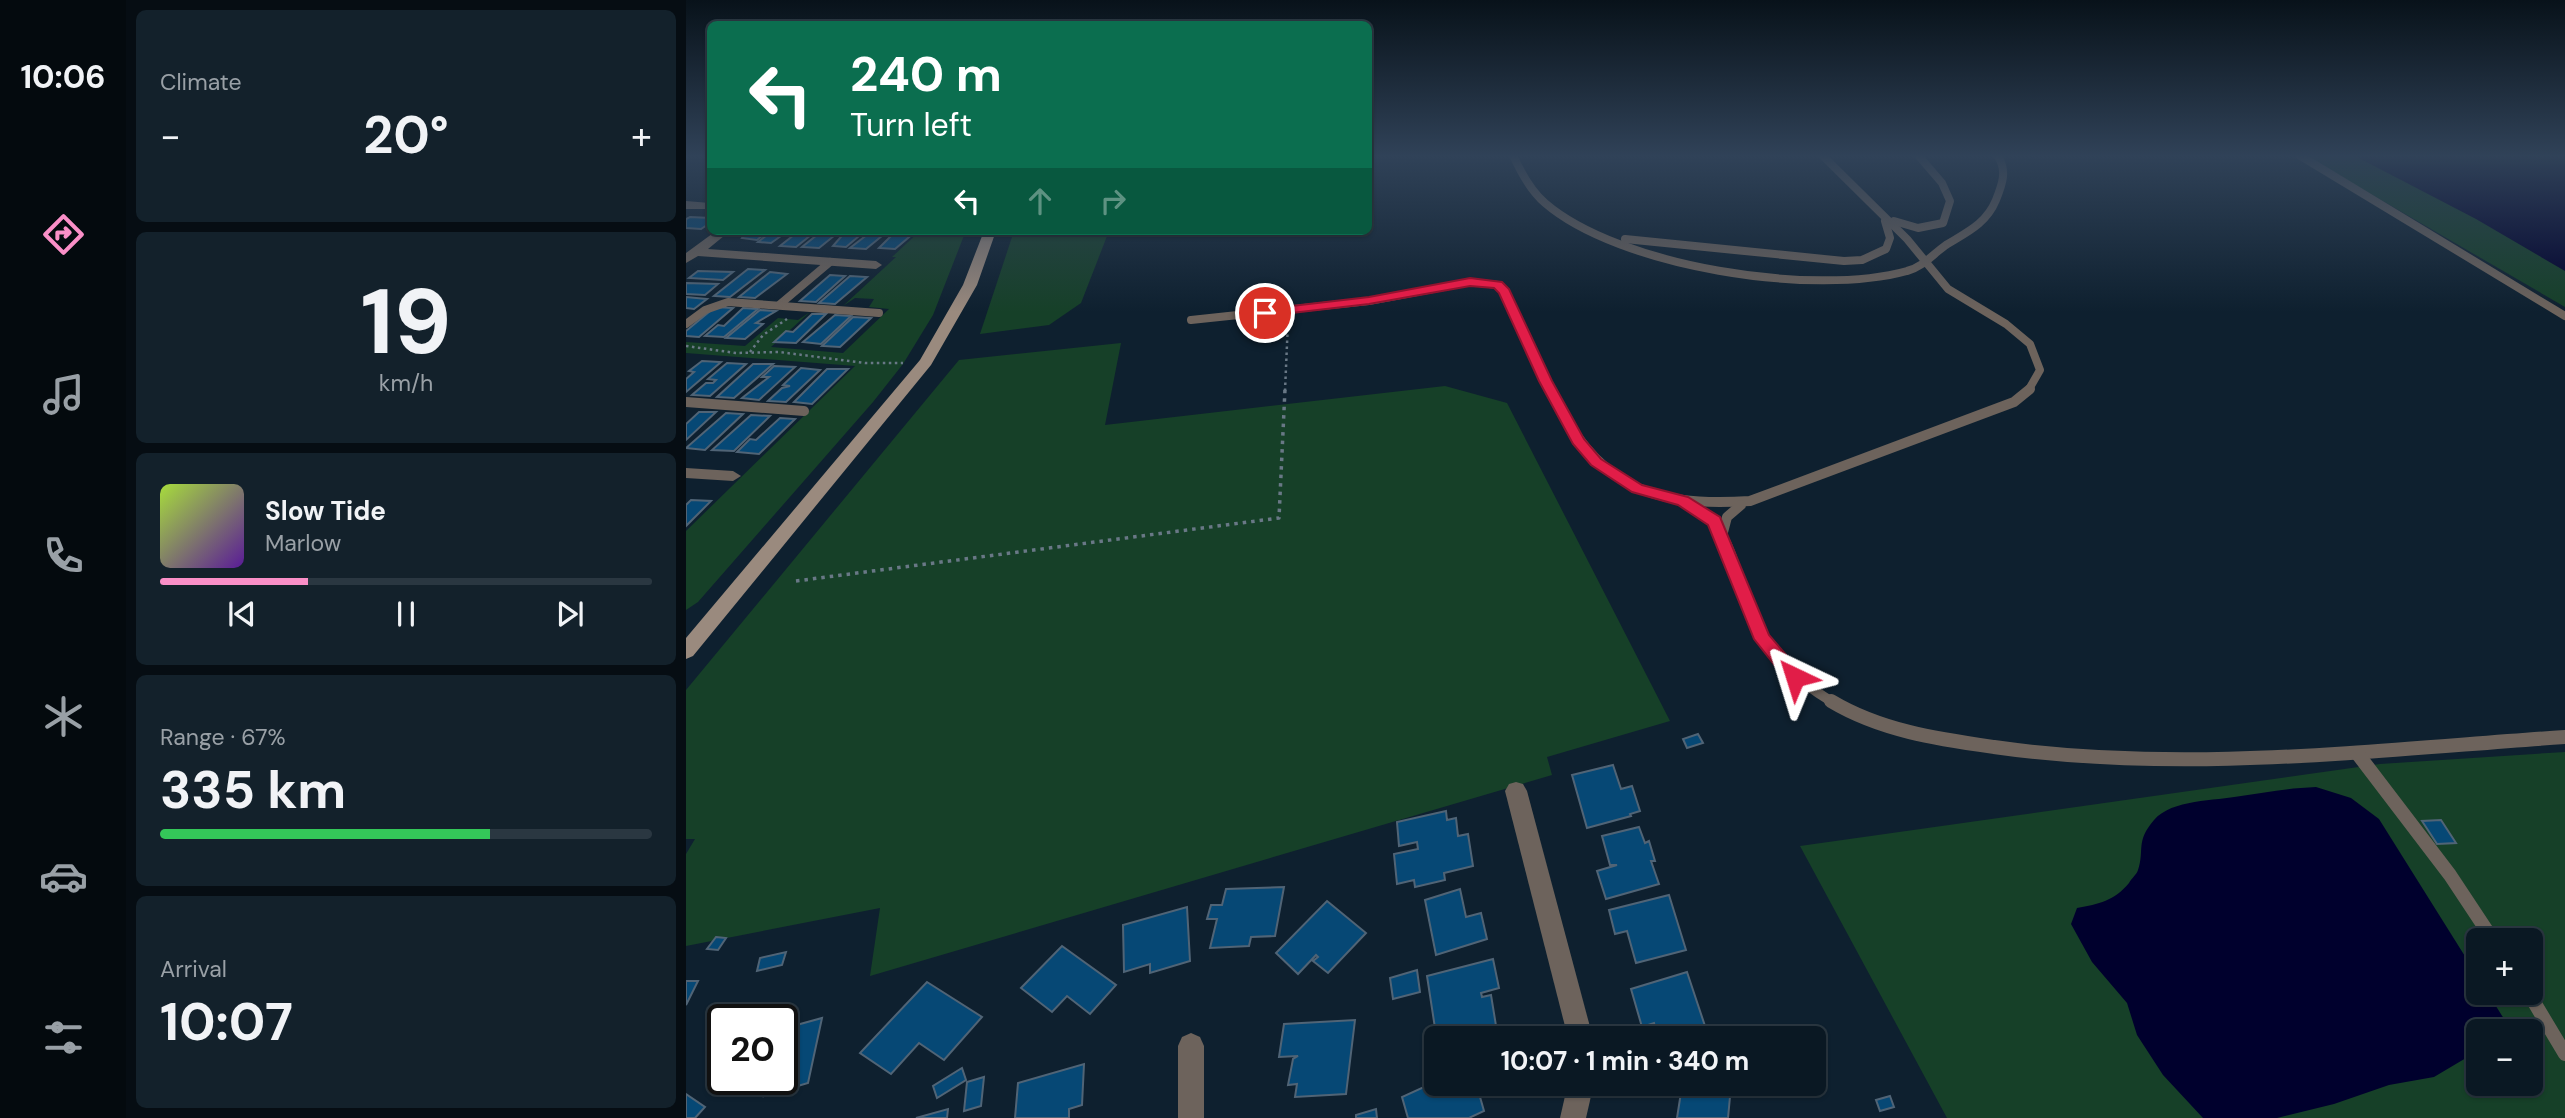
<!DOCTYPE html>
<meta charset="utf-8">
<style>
body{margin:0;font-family:"DM Sans",sans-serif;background:#13212b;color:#f1f3f6;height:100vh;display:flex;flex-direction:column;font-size:26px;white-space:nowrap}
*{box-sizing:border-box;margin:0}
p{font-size:23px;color:#99a0a6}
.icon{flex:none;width:38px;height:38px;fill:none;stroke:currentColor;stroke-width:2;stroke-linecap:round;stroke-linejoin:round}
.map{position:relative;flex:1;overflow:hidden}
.side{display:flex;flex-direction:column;gap:10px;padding:10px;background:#060d13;width:560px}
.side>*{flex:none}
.banner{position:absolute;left:21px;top:21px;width:665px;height:214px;border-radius:10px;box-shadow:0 2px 5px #0004,0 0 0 2px #2a3741;background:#0b6e4f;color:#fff;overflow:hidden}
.tools{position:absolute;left:1780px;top:928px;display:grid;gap:14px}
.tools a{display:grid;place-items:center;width:77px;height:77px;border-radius:10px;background:#0a1823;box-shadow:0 2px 5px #0004,0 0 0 2px #2a3741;font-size:35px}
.speed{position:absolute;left:21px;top:1004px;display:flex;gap:14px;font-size:35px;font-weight:700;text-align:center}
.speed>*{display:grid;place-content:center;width:91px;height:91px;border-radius:50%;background:#0a1823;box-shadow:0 2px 5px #0004,0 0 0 2px #2a3741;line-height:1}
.speed .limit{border:4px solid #111;border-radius:10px;background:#fff;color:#111}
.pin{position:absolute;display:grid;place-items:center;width:60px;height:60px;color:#fff;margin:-30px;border:4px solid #fff;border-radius:50%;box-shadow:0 2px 7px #0007}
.me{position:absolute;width:77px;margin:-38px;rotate:319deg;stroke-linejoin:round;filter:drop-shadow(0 0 5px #0008)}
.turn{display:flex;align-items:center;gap:24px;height:147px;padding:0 28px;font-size:32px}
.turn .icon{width:91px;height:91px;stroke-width:2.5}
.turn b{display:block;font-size:49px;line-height:60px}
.lanes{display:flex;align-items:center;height:66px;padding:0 28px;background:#0003;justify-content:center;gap:35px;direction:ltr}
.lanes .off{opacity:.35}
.big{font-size:52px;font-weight:700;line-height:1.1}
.side .widget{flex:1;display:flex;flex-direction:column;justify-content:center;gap:10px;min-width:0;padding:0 24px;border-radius:10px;background:#13212b}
.side .dial{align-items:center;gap:0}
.dial b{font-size:91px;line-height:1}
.song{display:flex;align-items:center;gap:21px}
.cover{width:84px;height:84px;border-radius:10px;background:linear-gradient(135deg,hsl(80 70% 55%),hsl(270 70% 35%))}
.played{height:7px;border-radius:4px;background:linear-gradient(90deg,#fa8fc7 30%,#2a3741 30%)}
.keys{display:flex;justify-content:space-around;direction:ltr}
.heat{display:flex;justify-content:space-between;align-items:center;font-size:38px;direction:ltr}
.charge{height:10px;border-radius:5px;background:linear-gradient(90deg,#34c759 67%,#2a3741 0)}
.trip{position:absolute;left:738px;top:1026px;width:402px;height:70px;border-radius:10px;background:#0a1823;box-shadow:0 2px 5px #0004,0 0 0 2px #2a3741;font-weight:700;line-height:70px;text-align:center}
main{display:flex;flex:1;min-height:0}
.tab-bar{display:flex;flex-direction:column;width:126px;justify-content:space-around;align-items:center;background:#040a0e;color:#99a0a6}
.tab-bar .icon{width:49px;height:49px}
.tab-bar .current{color:#fa8fc7}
.tab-bar b{font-size:32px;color:#f1f3f6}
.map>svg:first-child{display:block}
</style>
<main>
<nav class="tab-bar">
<b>10:06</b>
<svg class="icon current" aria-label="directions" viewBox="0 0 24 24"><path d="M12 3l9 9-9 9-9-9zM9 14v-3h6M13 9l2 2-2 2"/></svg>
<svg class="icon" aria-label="music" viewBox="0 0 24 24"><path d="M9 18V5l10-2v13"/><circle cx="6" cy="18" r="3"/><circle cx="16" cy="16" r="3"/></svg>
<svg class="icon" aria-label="phone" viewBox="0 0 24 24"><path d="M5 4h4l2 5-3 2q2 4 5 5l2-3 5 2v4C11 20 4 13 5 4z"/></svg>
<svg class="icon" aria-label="climate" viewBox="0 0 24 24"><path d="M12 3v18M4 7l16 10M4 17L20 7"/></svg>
<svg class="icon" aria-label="car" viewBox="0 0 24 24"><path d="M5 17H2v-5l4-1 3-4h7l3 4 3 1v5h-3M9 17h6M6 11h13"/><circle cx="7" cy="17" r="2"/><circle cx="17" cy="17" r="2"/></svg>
<svg class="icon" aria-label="filters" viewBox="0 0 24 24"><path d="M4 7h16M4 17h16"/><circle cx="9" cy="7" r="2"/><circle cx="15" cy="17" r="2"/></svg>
</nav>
<section class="side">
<div class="widget"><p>Climate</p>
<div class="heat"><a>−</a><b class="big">20°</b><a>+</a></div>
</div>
<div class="widget dial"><b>19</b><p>km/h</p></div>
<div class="widget">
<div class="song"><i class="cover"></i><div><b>Slow Tide</b><p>Marlow</p></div></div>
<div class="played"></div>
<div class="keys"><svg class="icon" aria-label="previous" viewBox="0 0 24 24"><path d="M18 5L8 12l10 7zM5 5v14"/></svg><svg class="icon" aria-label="pause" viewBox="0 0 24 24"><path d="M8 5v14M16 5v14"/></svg><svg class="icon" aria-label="next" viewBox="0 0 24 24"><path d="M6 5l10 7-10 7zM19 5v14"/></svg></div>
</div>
<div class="widget"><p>Range · 67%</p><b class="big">335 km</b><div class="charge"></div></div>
<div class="widget"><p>Arrival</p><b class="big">10:07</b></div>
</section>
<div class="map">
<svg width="1879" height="1118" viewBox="0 0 1879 1118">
<rect width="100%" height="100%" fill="#0e202f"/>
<!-- green -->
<g fill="#164028" fill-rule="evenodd">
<polygon points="1618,155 1879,155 1879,307"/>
<polygon points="234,231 279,233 247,315 217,364 187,402 12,602 0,610 0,531 169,366 0,353 0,342 59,346 92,318 112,320 124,312 85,347 157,353 203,309 183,307 188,299 169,298 157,306 210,257 206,257"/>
<polygon points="328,231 423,231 395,303 363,325 294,334"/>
<polygon points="435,343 419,425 759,386 821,403 984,721 861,757 866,775 184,976 194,908 0,946 0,854 9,839 0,839 0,690 273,360"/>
<path d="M1879,752V1118H1261L1114,846L1694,764ZM1792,940H1844V992H1792ZM1792,1031H1844V1083H1792Z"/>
</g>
<!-- water -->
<g fill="#00002d">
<polygon points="1667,155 1879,155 1879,271 1790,219"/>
<path d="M1630,787L1665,798L1693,819L1792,977V992H1801L1820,1022L1819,1031H1792V1046L1780,1058L1748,1077L1703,1085L1648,1104L1591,1118H1517L1477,1075L1451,1035L1441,1003L1406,962L1385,924L1391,908C1413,904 1428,901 1443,883C1445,879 1451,874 1452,870C1459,850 1449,842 1468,820C1486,799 1529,801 1555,796C1580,792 1604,788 1630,787Z"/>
</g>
<!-- building -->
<g fill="#064875" stroke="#506476" stroke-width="2">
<polygon points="4,217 24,218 24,223 15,229 0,228 0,219"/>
<polygon points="61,231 82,231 71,240 56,238"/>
<polygon points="86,231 102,231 85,243 72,242"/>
<polygon points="113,231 130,231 110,247 94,246"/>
<polygon points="136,231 154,231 133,248 116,247"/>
<polygon points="160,231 179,231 160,247 147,246"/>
<polygon points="186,231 202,231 180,249 164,248"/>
<polygon points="210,231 229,232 209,249 193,248"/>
<polygon points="62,269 79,270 44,297 28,296"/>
<polygon points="12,271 47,272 37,280 3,278"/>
<polygon points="84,272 101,274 69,298 53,297"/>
<polygon points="144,275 159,276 130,302 114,301"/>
<polygon points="164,276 181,277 149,304 133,303"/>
<polygon points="0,283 32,284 19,295 0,294"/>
<polygon points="0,297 21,299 8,309 0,308"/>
<polygon points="29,307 47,308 13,337 0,336 0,331"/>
<polygon points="57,308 72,309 38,337 19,336 32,325 38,326"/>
<polygon points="74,310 90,311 70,323 77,324 59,339 40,338"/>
<polygon points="126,314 140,314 110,343 88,342 100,331 107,332"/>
<polygon points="149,315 165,316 135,344 117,342"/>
<polygon points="167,317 185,318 154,347 136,346"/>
<polygon points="16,361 35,362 0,392 0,379 8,372 3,371"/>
<polygon points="41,363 60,364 24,396 6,395 20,383 27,383 30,380 22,379"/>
<polygon points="67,364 87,364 48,398 31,397"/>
<polygon points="88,366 109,367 73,400 56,398 83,377 76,377"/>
<polygon points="115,368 134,370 100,402 82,401 96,388 104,386 97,385"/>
<polygon points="141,369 162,369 126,404 108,402"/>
<polygon points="13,412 30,412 0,440 0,424"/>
<polygon points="40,413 57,414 19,450 0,448"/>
<polygon points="65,415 84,416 48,451 26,450"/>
<polygon points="94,418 109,419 73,454 51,452 64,439 70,440"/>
<polygon points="5,500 25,501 0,526 0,505"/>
<polygon points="1012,734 1017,743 1001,748 997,739"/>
<polygon points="927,765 935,789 946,786 954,811 944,814 945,816 901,828 886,775"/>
<polygon points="760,811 761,820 770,818 772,836 782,834 787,866 758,873 759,880 729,887 728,880 711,884 708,854 732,849 731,842 713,846 711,822"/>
<polygon points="1755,820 1770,843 1751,844 1736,821"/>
<polygon points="953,827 959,843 963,841 969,861 965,861 973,884 920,899 911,871 931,865 924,865 916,836"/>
<polygon points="598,887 589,936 565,937 563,946 524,948 531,919 521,919 525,905 536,905 540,889"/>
<polygon points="774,889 780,917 795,913 801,939 750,955 739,900"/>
<polygon points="983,895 1000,950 950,963 941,931 929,934 923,910"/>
<polygon points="641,901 680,933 642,973 627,961 632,957 630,955 612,974 590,953"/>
<polygon points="501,907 504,961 464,973 464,964 438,972 437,925"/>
<polygon points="30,937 40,938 32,950 21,949"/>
<polygon points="376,946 430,985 404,1014 381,996 366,1012 335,988"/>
<polygon points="100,952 96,965 71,971 74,958"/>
<polygon points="807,959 813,988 795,993 796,997 805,995 812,1038 751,1038 751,1041 741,976"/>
<polygon points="731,970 734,992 707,999 704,978"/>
<polygon points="1001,972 1023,1038 972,1038 968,1023 956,1027 945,989"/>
<polygon points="0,981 12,981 0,1005"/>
<polygon points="241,982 296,1017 258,1060 233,1043 205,1074 174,1053"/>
<polygon points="136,1018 122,1083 78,1096 81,1084 50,1093 53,1080 96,1080 96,1029"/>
<polygon points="669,1020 660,1094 609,1097 611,1084 602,1085 607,1059 612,1056 593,1057 598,1024"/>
<polygon points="398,1064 396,1105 383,1109 383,1118 329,1118 332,1083"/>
<polygon points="276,1068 280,1080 251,1098 247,1086"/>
<polygon points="298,1077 295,1106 278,1111 281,1082"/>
<polygon points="751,1081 751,1083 790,1083 798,1111 783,1118 722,1118 716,1097"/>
<polygon points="1009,1083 1045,1086 1042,1118 991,1118 996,1086 1008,1088"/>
<polygon points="0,1094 19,1107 9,1118 0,1118"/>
<polygon points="1204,1096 1208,1107 1194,1111 1190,1100"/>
<polygon points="262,1109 261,1118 230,1118"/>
<polygon points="690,1109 691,1118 670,1118 670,1115"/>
</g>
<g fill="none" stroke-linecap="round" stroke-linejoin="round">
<!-- path-far1 -->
<g stroke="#697886" stroke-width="2.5" stroke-dasharray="2.5 3.5" stroke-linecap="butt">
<polyline points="0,346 50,353 93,352 179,363 217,363"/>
<polyline points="64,352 77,335 101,319"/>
<polyline points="599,391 602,321"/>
</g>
<!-- path -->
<polyline stroke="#697886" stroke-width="3.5" stroke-dasharray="3.5 5" stroke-linecap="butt" points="110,581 593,518 599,389"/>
<!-- service-far2 -->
<g stroke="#6d635c" stroke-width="8">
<path d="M827,155C835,173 844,190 859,203C933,267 1128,297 1221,271C1237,267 1247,254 1260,245C1281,232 1300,224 1310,200C1316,185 1322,170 1311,155"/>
<polyline points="1136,155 1221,239 1262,289 1320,324 1344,344 1354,370 1342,391"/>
<polyline points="1613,155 1879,316"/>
<polyline points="1208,221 1232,228 1257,223 1264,201 1256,183 1232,155"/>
<polyline points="939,239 1158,261 1176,260 1200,249 1204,238 1199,221"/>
<polyline points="93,305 144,262"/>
<polyline points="505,320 683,301 784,282 812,285 819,291 864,391"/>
<polyline points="0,324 19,310 42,302 193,313"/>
</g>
<!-- service-far1 -->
<g stroke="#6d635c" stroke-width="10">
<path d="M863,389C910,483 959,508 1064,501L1328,402L1344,389"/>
<polyline points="0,402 118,411"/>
<path d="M1003,504C1054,533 1047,582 1071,629C1087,661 1118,685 1148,703"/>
<polyline points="1036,536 1041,517 1055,505"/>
</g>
<!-- service -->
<g stroke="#6d635c" stroke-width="14">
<path d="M1145,701C1195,731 1252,739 1308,747C1497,774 1689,750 1879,737"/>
<polyline points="1671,753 1764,875 1807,940"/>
<polyline points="1842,992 1879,1054"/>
</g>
<!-- minor -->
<g fill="#6d635c" fill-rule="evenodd">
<polygon points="0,201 24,203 24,209 0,209"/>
<polygon points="30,231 44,231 22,249 190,261 196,265 190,269 12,256 0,263 0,253"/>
<polygon points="0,468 47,471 55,476 47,481 0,478"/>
<polygon points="830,782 837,784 841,791 907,1038 882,1038 819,791 823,784"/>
<polygon points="505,1033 514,1037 518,1046 518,1118 492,1118 492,1046 496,1037"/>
<polygon points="882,1083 908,1083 900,1118 874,1118"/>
</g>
<!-- secondary -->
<polygon fill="#9a8a7e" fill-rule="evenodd" points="298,231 310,231 291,285 245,365 7,656 0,659 0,638 234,360 277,285"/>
</g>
<!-- sky -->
<linearGradient id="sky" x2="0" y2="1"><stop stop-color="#08121a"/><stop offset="0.5" stop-color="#304258"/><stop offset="1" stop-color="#304258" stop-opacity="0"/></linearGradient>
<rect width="1879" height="312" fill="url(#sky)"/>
<!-- route -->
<polygon fill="#e11d48" stroke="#92132f" stroke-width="2" points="784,278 816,282 823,289 866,381 898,439 915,459 956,485 1002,497 1034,517 1083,635 1115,672 1117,677 1115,682 1102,682 1068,639 1022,525 992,505 946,492 905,465 887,444 853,381 813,293 808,288 784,286 683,304 579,316 572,313 579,309 683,297"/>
</svg>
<div class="tools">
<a>+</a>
<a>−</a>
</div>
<div class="speed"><div class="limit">20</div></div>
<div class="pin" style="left:579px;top:313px;background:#d93025"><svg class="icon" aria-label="arrive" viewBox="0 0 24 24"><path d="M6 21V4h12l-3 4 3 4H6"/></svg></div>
<svg class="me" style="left:1109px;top:677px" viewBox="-20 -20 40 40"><path d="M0-17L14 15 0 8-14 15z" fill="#e11d48" stroke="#fff" stroke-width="4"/></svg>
<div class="trip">10:07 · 1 min · 340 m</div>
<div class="banner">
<div class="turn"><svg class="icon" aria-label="left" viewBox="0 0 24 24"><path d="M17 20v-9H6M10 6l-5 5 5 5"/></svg><div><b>240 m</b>Turn left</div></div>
<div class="lanes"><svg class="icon" aria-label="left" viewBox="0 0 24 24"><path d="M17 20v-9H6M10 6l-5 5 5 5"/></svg><svg class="icon off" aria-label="ahead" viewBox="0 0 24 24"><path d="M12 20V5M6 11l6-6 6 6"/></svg><svg class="icon off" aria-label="right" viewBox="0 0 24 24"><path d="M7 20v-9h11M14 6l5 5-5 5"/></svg></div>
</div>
</div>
</main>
